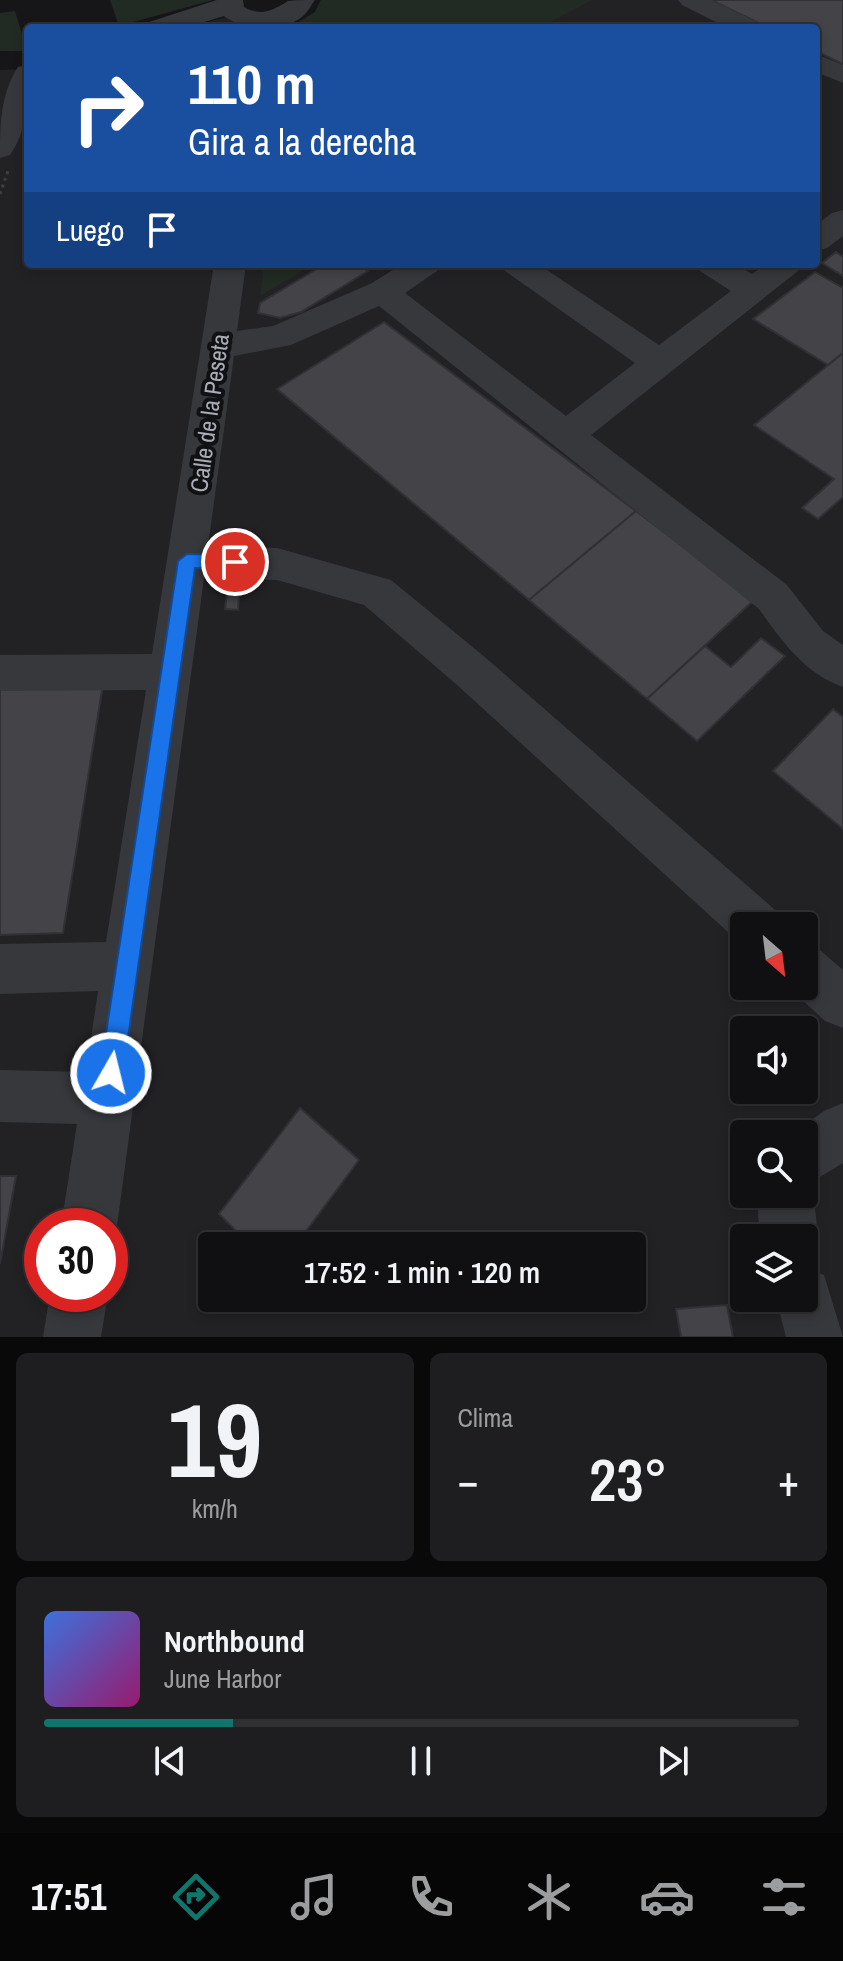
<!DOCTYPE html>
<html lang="es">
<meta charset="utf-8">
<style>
body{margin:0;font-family:"Archivo Narrow",sans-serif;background:#1e1e20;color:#f1f3f6;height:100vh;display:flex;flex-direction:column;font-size:30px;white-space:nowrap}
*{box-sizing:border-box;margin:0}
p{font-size:26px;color:#9c9d9f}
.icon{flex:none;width:44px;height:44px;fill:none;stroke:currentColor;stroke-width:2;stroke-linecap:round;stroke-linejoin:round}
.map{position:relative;height:1337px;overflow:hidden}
.sheet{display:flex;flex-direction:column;gap:16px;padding:16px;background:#09090a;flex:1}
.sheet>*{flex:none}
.top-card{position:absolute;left:24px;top:24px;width:796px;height:244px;border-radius:8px;box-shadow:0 4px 12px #0003,0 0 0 2px #303032;background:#1a4fa0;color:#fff;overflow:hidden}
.needle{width:52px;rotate:152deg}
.tools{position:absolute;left:730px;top:912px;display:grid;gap:16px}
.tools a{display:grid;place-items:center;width:88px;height:88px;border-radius:8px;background:#101012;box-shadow:0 4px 12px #0003,0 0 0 2px #303032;font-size:40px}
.speed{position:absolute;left:24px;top:1208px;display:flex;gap:16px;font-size:40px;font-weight:700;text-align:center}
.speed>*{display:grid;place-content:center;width:104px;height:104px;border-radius:50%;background:#101012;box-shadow:0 4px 12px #0003,0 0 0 2px #303032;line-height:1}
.speed .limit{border:12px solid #d22;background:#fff;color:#111}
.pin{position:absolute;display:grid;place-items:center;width:68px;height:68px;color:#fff;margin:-34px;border:4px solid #fff;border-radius:50%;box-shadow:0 2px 8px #0007}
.me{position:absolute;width:88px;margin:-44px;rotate:8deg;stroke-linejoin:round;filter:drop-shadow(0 0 6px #0008)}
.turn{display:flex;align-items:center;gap:28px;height:168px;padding:0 32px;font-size:36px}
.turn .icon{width:104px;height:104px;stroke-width:2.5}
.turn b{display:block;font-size:56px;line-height:68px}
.then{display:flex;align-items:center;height:76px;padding:0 32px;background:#0003;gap:16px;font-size:30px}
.big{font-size:60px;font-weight:600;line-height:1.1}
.sheet .card{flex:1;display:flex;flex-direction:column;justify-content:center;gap:12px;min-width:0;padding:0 28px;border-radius:12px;background:#1e1e20}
.sheet .dial{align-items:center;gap:0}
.dial b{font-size:104px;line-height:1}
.song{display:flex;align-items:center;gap:24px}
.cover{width:96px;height:96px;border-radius:12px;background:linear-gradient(135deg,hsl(220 70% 55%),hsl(320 70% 35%))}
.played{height:8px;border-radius:4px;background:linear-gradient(90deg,#0f766e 25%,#303032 25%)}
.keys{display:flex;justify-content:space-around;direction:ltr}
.heat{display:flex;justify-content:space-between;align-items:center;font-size:44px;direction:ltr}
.sheet .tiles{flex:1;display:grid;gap:16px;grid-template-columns:1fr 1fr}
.card:last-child{grid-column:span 2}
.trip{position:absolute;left:198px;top:1232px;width:448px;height:80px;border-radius:8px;background:#101012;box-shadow:0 4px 12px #0003,0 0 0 2px #303032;font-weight:600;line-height:80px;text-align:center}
.tabs{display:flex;height:128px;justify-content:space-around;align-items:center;background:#060607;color:#9c9d9f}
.tabs .icon{width:56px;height:56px}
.tabs .current{color:#0f766e}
.tabs b{font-size:36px;color:#f1f3f6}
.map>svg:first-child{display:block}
</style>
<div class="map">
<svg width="843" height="1337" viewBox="0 0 843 1337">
<rect width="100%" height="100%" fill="#161618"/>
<!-- built -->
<path fill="#222225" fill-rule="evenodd" d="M321,0H843V1337H0V70L28,69V264H816V28H185L226,17L244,24L291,26L315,12ZM744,926H804V986H744ZM744,1030H804V1090H744ZM744,1134H804V1194H744ZM42,1226H110V1294H42ZM744,1238H804V1298H744ZM212,1246H632V1298H212Z"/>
<!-- green -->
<g fill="#222a24">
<polygon points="110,0 213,0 119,26"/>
<polygon points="321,0 592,0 540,28 291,28 315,12"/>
<polygon points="15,11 27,51 0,51 0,13"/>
<polygon points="264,264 314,264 260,296"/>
</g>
<!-- building -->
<g fill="#434348" stroke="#313034" stroke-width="2">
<polygon points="711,0 843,0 843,64 816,51 816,28 769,28"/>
<polygon points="836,252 843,257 843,276 822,263"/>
<polygon points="325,264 358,264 368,271 301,312 280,318 258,313 260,303"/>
<polygon points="815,272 843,288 843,353 828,365 753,319"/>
<polygon points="384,322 636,511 529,600 277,389"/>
<polygon points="843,353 843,497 818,519 802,508 834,479 754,425"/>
<polygon points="636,511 754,600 647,699 529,600"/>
<polygon points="228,584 240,584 238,610 225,609"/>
<polygon points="761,638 785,656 697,741 647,699 705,646 731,667"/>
<polygon points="103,684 63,933 0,935 0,687"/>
<polygon points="833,709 843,717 843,829 773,771"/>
<polygon points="300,1108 359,1160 295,1246 251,1246 219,1214"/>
<polygon points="0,1176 16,1176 0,1264"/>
<polygon points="727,1305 733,1337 681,1337 676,1309"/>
</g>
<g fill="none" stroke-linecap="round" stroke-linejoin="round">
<!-- path -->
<polyline stroke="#3d3e43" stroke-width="3" stroke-dasharray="3 4" stroke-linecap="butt" points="0,194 9,168"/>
<!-- minor -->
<g fill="#37383c" fill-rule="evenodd">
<path d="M217,0H243L244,7C262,17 273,10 288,1C294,0 307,0 315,0C311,5 308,12 303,16C284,33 243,31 224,16L185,28H145L149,22Z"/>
<polygon points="678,0 711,0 757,22 761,28 728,28 682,5"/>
<polygon points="816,54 843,65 843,83 816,72"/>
<path d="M28,65C28,96 29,128 10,155L0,158C0,126 0,95 18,67Z"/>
<polygon points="843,210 843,236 827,248 816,251 816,225 832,213"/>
<path d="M214,264H246L237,331L273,326L370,284L403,264H442L437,271L405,293L566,416L635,363L505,271L500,264H538L659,345L731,291L700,271L695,264H735L752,274L766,264H803L798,271L591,435L787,585L823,631L843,645V687C804,673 782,641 759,609L379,306L291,345L234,356L208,546L277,548L391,580L486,658L774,909L781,926H744V945L740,943L456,684L364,605L277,580L204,578L117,1226L110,1243V1226H61L77,1124L0,1122V1070L86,1072L98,991L0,994V944L106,942L146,690L0,691V655L152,654Z"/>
<polygon points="804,943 821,951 843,970 843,1028 825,1021 787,986 804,986"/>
<path d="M843,1103V1163L810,1183C813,1191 819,1232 817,1240C816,1246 812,1252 810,1258L804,1260V1238H762L758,1217L759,1194H804V1134H792L824,1111Z"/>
<polygon points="804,1266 824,1275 843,1337 786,1337 776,1298 804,1298"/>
<polygon points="50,1294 108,1294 101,1337 43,1337"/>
</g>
</g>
<!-- route -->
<polygon fill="#1a73e8" stroke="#114b97" stroke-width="2" points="187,554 235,555 243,562 235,569 195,568 123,1073 119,1081 111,1084 103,1081 100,1073 178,561"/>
<g text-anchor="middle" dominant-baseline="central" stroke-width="8" stroke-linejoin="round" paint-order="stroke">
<!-- street labels -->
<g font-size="24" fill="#a9acb7" stroke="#111113">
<text transform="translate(209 413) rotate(-82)">Calle de la Peseta</text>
</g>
</g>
</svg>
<div class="tools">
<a><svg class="needle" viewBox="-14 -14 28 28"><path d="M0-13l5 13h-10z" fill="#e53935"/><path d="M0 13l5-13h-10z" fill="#9c9d9f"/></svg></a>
<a><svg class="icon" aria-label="sound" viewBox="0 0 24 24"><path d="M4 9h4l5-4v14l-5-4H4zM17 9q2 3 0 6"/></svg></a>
<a><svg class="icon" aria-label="search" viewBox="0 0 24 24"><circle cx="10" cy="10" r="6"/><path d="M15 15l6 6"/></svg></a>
<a><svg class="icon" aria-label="layers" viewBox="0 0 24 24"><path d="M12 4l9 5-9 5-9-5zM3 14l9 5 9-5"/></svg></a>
</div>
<div class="speed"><div class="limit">30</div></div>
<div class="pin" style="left:235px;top:562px;background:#d93025"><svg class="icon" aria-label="arrive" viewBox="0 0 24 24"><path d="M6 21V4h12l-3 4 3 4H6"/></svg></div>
<svg class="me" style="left:111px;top:1073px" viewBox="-20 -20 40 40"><circle r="17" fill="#1a73e8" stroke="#fff" stroke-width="3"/><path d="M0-11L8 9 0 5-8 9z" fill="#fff"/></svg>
<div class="trip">17:52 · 1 min · 120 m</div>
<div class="top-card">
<div class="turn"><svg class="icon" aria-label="right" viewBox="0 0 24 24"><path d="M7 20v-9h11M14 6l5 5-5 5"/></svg><div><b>110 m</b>Gira a la derecha</div></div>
<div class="then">Luego<svg class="icon" aria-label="arrive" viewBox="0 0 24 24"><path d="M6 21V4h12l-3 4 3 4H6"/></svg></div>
</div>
</div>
<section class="sheet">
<div class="tiles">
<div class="card dial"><b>19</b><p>km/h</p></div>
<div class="card"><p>Clima</p>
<div class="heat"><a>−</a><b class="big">23°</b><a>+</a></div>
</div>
<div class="card">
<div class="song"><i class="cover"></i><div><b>Northbound</b><p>June Harbor</p></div></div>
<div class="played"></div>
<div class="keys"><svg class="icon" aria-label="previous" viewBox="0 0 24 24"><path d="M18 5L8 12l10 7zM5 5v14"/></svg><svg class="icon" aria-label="pause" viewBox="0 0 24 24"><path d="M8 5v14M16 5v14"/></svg><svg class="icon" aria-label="next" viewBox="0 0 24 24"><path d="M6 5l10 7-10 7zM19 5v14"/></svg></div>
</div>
</div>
</section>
<nav class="tabs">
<b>17:51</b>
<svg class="icon current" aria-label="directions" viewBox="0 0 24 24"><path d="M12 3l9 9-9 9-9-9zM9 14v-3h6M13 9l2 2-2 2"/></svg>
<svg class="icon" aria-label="music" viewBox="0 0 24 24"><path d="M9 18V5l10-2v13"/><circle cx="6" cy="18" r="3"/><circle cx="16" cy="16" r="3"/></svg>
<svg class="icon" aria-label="phone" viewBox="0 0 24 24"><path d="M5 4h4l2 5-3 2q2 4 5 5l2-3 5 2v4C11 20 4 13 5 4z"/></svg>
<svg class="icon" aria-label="climate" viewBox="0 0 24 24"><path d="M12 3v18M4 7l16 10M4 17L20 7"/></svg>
<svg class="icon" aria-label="car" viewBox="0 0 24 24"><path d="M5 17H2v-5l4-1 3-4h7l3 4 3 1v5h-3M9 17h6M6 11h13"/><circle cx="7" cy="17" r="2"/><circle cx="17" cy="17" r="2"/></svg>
<svg class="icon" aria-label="filters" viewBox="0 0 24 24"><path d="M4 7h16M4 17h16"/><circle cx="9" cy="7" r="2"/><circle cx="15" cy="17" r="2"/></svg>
</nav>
